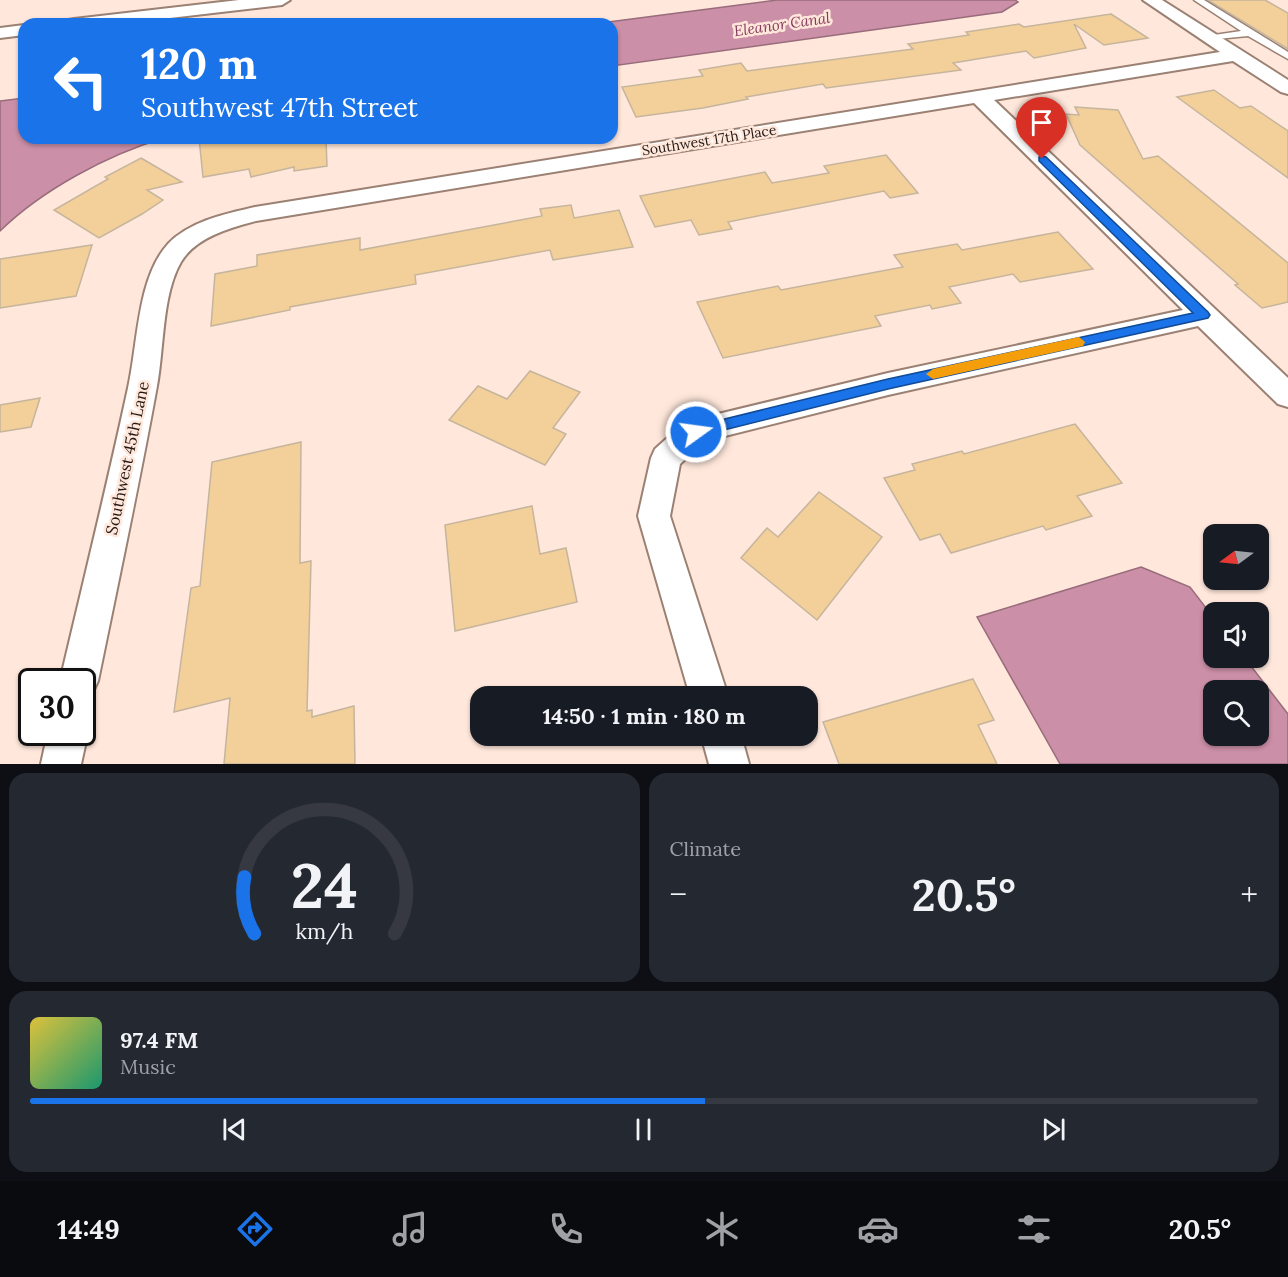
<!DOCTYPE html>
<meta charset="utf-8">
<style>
body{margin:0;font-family:Lora,serif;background:#242831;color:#f1f3f6;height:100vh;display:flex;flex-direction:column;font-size:22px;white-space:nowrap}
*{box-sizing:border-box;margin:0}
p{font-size:20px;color:#9ea1a6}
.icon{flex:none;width:33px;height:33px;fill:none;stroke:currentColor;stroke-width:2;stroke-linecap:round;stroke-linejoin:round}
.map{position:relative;height:764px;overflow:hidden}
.sheet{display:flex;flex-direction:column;gap:9px;padding:9px;background:#0d0f14;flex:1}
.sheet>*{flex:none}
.banner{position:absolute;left:18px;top:18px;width:600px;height:126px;border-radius:18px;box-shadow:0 2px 4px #0004;background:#1a73e8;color:#fff;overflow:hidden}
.needle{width:39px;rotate:255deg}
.fabs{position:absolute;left:1203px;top:524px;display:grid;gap:12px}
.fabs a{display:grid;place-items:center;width:66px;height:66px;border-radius:12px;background:#171b24;box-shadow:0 2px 4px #0004;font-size:30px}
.speed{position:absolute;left:18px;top:668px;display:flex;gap:12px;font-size:30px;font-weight:700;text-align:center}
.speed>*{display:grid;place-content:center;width:78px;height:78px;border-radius:50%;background:#171b24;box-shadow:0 2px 4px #0004;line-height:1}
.speed .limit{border:3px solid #111;border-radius:9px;background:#fff;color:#111}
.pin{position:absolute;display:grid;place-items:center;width:51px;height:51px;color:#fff;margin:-62px -26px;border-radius:50% 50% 50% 0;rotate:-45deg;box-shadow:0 0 6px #0007}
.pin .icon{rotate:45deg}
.me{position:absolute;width:66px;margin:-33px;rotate:76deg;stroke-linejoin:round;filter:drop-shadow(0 0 4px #0008)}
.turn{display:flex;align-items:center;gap:21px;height:126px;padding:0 24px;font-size:27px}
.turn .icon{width:78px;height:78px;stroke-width:2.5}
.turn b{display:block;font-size:42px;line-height:51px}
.big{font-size:45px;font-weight:700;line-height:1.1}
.sheet .card{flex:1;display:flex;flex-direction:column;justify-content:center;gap:9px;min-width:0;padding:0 21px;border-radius:18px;background:#242831}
.sheet .dial{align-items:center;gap:0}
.dial svg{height:156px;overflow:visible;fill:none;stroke:#363941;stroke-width:7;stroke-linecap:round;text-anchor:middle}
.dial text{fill:#f1f3f6;stroke:none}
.song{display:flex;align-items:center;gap:18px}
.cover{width:72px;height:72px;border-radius:9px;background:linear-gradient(135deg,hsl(50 70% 55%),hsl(160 70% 35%))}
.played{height:6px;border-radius:3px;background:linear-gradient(90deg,#1a73e8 55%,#363941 55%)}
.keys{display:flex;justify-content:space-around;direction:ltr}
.heat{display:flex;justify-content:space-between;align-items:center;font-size:33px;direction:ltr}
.sheet .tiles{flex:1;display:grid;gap:9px;grid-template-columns:1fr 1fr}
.card:last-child{grid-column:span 2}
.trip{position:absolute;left:470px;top:686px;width:348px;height:60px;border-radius:18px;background:#171b24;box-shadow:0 2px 4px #0004;font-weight:700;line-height:60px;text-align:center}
.menu{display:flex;height:96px;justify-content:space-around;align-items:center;background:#090b0e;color:#9ea1a6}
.menu .icon{width:42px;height:42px}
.menu .on{color:#1a73e8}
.menu b{font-size:27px;color:#f1f3f6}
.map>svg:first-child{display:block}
</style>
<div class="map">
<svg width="1288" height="764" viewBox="0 0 1288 764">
<rect width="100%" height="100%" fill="#ffe7db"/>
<!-- water -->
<g fill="#cb8fa7" stroke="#996c7b" stroke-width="1.5" fill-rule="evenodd">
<polygon points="777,0 1015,0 1018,2 1002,12 612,66 612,24 593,24"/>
<path d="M24,98V138H164C107,155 42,190 0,231V101Z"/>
<path d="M1141,567L1190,587L1213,617L1214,657H1244L1288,714V764H1060L977,617ZM1214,690H1258V735H1214Z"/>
</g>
<!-- building -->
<g fill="#f3cf9a" stroke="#c6b59d" stroke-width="1.5">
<polygon points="1208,0 1265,0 1288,13 1288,49"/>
<polygon points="1111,14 1148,38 1104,45 1074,24 1086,48 1034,58 1026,51 953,63 961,70 826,88 823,84 746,97 748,99 703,108 636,117 622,87 703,76 699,70 741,63 747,71 913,49 908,44 969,35 966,32 1019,24 1024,27"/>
<polygon points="1214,90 1240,108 1251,106 1288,131 1288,178 1177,97"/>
<polygon points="1075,107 1118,110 1143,159 1158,156 1288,263 1288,302 1262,308 1235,285 1238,284 1080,145 1066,114 1079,115"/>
<polygon points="199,138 326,138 327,166 294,171 294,167 251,177 249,169 203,177"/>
<polygon points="886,155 918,193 890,198 884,191 728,222 732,229 699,235 691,220 655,227 640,196 765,172 772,183 829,173 824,166"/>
<polygon points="141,158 182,182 147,190 163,200 142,214 99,238 54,210 108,179 105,177"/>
<polygon points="571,205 574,218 619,210 633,247 553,260 550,250 415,275 416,284 290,307 290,310 211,326 215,274 257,266 257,255 360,238 360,250 542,216 540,209"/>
<polygon points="1058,232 1093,269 1020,282 1013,274 949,287 961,303 932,309 930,305 875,316 881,326 723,358 697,302 778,286 781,290 903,267 894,255 957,244 962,250"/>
<polygon points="92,245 76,296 0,308 0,259"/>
<polygon points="530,371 580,392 553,428 566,434 545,465 449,420 478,386 507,399"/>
<polygon points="40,398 31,427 0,432 0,405"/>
<polygon points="1075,424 1122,483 1077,496 1092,516 1046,530 1043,526 951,553 940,534 920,540 884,478 915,470 912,464 962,451 964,454"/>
<polygon points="301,442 300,563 311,561 307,711 312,710 312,717 354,706 355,764 224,764 230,698 174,712 191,588 200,586 212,462"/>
<polygon points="819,492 882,537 817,620 741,558 767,528 778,537"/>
<polygon points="532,506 540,554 566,548 577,602 455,631 445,525"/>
<polygon points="973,679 994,720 978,725 997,764 839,764 823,722"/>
</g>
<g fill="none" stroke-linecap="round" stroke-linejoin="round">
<!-- service casing -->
<g stroke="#9b8173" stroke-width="3">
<polygon id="service" points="1194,0 1204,0 1288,52 1288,59 1248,36 1207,40 1207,36 1241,31"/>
</g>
<!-- minor casing -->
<g stroke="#9b8173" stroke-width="4">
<g id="minor">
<polygon points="239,0 290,0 282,5 118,24 65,24 68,20 74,19"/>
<path d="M1143,0H1162L1288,80V94L1281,92L1233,61L994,100L1288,378V407L1278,404L1198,326L888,395L705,441L680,464L670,516L728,696H690L638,516L651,458L655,449L685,422L888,373L1183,310L974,103L256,221C230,228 196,237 181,262C162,294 164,349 157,386C139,485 118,583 98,681L92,694L82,699V681H60C83,583 107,486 128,388C138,344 137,278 168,244C190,221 225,214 255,207L1220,52Z"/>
<polygon points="24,25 24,35 0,38 0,28"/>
<polygon points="82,719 88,732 81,764 41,764 48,732 82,732"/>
<polygon points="701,735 741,735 749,764 709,764"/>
</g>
</g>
<!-- service -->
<use href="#service" fill="#fff" fill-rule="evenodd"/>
<!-- minor -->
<use href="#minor" fill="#fff" fill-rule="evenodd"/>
</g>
<!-- route -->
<polygon fill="#1a73e8" stroke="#114b97" stroke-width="1.5" points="1042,156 1046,157 1208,312 1210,315 1208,318 888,389 696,437 691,436 689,432 691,427 696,426 888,379 1193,313 1039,161 1039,157"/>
<!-- slow -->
<polygon fill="#f59e0b" points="1079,337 1085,342 1083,346 933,379 926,374 933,369"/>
<g text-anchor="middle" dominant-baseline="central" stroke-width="5" stroke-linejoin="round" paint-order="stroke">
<!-- far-street labels -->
<g font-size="14" fill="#231913" stroke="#ffe7db">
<text transform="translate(709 140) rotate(-9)">Southwest 17th Place</text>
</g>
<!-- far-water labels -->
<g font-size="15" font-style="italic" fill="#853b5d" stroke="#ffe7db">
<text transform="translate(782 24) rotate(-8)">Eleanor Canal</text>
</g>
<!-- street labels -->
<g font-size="16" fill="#231913" stroke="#ffe7db">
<text transform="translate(127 458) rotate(-78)">Southwest 45th Lane</text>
</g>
</g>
</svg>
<div class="fabs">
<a><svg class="needle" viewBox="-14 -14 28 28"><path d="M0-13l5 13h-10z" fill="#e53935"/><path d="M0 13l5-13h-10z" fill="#9ea1a6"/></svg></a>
<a><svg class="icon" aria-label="sound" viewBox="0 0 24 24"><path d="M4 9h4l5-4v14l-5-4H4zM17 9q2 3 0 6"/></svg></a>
<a><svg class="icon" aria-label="search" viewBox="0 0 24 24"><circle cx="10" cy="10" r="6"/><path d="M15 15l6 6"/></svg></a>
</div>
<div class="speed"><div class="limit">30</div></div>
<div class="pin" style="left:1042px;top:159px;background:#d93025"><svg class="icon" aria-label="arrive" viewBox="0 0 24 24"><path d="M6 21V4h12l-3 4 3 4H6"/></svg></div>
<svg class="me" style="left:696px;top:432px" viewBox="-20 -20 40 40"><circle r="17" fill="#1a73e8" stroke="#fff" stroke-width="3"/><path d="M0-11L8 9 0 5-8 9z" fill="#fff"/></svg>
<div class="trip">14:50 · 1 min · 180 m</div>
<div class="banner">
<div class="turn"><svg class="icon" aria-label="left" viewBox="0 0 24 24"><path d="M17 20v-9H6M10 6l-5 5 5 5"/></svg><div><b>120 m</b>Southwest 47th Street</div></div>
</div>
</div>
<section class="sheet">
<div class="tiles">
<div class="card dial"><svg viewBox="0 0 100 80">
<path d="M14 69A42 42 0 1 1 86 69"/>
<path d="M14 69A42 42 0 0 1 9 40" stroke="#1a73e8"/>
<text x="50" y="56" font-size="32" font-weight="700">24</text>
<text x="50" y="72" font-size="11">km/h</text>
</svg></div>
<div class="card"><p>Climate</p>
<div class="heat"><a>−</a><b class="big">20.5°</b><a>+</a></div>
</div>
<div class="card">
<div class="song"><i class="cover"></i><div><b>97.4 FM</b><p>Music</p></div></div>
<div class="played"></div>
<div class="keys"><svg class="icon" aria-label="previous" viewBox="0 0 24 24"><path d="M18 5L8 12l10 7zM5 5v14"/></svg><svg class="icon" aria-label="pause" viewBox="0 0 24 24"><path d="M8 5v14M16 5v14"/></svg><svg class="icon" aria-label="next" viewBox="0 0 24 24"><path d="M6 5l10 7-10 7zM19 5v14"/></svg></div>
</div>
</div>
</section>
<nav class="menu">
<b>14:49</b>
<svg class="icon on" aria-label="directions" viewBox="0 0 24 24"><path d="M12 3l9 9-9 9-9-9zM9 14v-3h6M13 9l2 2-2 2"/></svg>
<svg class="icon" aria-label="music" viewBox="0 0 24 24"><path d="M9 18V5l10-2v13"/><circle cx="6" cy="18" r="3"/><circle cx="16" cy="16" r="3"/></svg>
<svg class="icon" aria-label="phone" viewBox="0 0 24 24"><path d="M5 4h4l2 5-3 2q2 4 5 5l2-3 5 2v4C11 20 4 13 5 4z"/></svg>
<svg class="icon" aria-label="climate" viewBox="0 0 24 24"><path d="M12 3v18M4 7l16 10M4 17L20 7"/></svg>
<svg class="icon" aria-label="car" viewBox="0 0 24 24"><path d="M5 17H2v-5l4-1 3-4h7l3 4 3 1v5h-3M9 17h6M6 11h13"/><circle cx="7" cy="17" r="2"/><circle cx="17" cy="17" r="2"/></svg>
<svg class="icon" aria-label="filters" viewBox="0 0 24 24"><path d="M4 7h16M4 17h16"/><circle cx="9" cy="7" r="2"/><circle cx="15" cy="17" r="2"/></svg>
<b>20.5°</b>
</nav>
